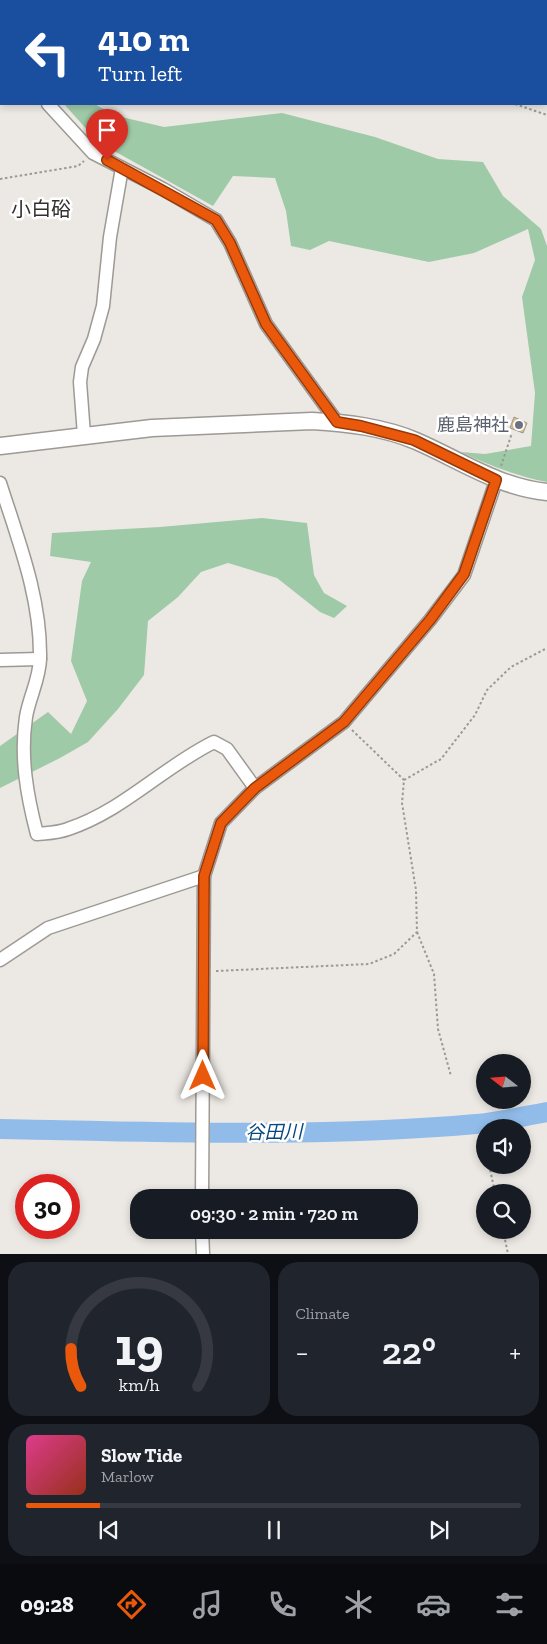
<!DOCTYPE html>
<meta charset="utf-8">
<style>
body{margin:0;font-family:"Zilla Slab","Noto Sans JP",serif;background:#20242c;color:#f1f3f6;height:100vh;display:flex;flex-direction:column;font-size:19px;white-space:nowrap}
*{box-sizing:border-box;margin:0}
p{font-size:16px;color:#9ea1a6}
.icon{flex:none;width:28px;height:28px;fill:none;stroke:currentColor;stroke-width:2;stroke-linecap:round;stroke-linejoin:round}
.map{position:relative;height:1254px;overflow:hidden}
.side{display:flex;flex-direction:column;gap:8px;padding:8px;background:#0d0f14;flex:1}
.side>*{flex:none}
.guide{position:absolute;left:0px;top:0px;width:548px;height:105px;box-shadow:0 2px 8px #0003;background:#1a4fa0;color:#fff;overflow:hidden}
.needle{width:32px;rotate:287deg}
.fabs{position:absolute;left:476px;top:1054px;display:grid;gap:10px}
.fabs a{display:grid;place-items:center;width:55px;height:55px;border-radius:50%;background:#171b24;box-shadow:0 2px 8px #0003;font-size:25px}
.speed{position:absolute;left:15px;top:1174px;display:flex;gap:10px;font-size:25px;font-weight:700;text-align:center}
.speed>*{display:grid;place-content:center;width:65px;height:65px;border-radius:50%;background:#171b24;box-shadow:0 2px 8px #0003;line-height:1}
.speed .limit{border:8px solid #d22;background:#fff;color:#111}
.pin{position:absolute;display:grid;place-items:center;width:42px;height:42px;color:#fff;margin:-51px -21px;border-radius:50% 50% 50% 0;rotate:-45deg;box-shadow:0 0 5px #0007}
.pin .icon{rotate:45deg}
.me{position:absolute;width:55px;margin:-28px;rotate:0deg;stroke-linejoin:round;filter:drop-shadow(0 0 4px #0008)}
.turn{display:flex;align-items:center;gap:18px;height:105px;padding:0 15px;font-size:22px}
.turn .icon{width:65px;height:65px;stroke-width:2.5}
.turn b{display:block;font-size:35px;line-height:42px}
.big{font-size:38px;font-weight:600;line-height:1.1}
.side .widget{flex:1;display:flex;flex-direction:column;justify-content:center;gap:8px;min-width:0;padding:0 18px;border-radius:20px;background:#20242c}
.side .dial{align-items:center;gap:0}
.dial svg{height:130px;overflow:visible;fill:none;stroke:#363941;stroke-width:7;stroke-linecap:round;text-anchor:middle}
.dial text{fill:#f1f3f6;stroke:none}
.song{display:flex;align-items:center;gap:15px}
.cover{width:60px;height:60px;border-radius:8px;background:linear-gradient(135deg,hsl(330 70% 55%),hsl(10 70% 35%))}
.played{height:5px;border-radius:2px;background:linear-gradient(90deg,#ea580c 15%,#363941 15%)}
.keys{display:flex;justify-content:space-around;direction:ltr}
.heat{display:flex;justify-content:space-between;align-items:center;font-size:28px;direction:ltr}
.side .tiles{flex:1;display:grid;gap:8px;grid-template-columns:1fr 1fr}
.widget:last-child{grid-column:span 2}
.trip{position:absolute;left:130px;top:1189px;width:288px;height:50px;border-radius:20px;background:#171b24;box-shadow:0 2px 8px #0003;font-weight:600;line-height:50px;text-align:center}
.tab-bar{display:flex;height:80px;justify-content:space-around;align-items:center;background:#090b0e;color:#9ea1a6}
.tab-bar .icon{width:35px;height:35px}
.tab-bar .current{color:#ea580c}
.tab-bar b{font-size:22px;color:#f1f3f6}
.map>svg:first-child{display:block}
</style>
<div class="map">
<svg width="547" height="1254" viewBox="0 0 547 1254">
<rect width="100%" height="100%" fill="#ece9e4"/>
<!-- green -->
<g fill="#9fcaa7">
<polygon points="119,0 474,0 474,1"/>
<path d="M64,104H95L113,115L164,127L282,113L375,137L438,159L483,162L503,196L541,229L547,246V482C517,476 488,465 461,452L485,454L531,446L535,393L522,297L535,260L528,229L474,253L429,262L329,241L310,250L291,246L286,211L275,178L233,176L213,206L98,142Z"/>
<polygon points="262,518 307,523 314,575 324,593 347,606 334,618 320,612 277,578 228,563 201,572 178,597 148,621 144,675 118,709 88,742 60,758 0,788 0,746 48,712 71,734 87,701 71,661 82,581 91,562 50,556 52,533 160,527"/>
</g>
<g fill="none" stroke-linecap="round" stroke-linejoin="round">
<!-- river -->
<path stroke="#91bcea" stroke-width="20" d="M0,1129C158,1132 318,1138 476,1124C500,1122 524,1116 547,1112"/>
</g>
<!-- building -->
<polygon fill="#dbb983" stroke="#9b9893" points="514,417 527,423 523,433 510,428"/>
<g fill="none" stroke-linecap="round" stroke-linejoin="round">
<!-- minor casing -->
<g stroke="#9d9a95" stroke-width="15">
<g id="minor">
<polyline points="210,0 214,1"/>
<polyline points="0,72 1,73"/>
<polyline points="48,104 93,153 163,189 216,220 230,243 266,324 337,422"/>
<polyline points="84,435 80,382 82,367 94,339 103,306 110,237 122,168"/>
<path d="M0,483C18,540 41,597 40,658C40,678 29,698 26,717C20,757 27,796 37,834C47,833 58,833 68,829C123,811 163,767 214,742L227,749L255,788"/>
<polyline points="0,660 40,659"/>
<polyline points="0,960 48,928 204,876"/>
<polyline points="202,1198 204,876 221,823 255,788 344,722 430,620 464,575 496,481"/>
<polyline points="202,1230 203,1254"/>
</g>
</g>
<!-- tertiary casing -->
<g stroke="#9d9a95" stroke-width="19">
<path id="tertiary" d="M0,446L152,428L312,421C347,423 383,427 416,441C460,460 498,487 547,492"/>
</g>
<!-- path -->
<g stroke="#9b9995" stroke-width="2" stroke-dasharray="2.5 2.5" stroke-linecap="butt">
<polyline points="111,0 113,1"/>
<polyline points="515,104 547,115"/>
<polyline points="0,179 78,166 84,161"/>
<polyline points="501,466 512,433"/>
<polyline points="352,730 404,780"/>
<polyline points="404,780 441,759 475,715 487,690 511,667 547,648"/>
<polyline points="417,932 434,974 438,1029 451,1076"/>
<polyline points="216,971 369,964 394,954 417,932 416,890 402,803 404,780"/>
<polyline points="489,1165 495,1192"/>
<polyline points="503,1230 508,1254"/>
</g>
<!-- minor -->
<use href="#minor" stroke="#fff" stroke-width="12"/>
<!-- tertiary -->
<use href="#tertiary" stroke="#fff" stroke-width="16"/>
</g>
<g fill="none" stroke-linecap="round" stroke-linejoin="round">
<!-- route casing -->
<g stroke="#983908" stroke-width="12">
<polyline id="route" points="107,160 216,220 230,243 266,324 337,422 361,426 414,440 496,480 464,574 430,620 344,722 255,788 221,823 204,876 203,1076"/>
</g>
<!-- route -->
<use href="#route" stroke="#ea580c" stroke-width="9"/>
</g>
<!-- markers -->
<circle fill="#6b7280" stroke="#fff" stroke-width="2" cx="519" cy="425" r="5"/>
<g text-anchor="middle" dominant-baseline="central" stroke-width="5" stroke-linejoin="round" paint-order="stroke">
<!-- worship labels -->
<g font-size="18" fill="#5b616d" stroke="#fff" text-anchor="end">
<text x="509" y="425">鹿島神社</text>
</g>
<!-- water labels -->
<g font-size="19" font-style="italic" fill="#05487f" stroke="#fff">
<text transform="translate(274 1132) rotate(-1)">谷田川</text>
</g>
<!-- quarter labels -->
<g font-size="20" fill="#33312f" stroke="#fff">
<text x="41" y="209">小白硲</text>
</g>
</g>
</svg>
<div class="fabs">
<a><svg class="needle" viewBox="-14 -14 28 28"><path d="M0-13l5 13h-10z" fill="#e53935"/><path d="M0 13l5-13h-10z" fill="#9ea1a6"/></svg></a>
<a><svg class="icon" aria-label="sound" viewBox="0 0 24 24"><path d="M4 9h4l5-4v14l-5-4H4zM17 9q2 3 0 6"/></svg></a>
<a><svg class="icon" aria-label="search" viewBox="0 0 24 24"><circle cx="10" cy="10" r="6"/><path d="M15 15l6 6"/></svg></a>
</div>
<div class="speed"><div class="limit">30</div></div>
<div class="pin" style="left:107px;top:160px;background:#d93025"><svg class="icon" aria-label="arrive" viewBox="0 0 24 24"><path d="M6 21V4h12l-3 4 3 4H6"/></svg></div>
<svg class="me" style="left:203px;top:1076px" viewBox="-20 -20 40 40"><path d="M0-17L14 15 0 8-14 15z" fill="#ea580c" stroke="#fff" stroke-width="4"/></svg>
<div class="trip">09:30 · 2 min · 720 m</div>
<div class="guide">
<div class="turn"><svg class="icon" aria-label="left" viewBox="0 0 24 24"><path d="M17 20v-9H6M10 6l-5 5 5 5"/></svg><div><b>410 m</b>Turn left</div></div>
</div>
</div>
<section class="side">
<div class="tiles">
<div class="widget dial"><svg viewBox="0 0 100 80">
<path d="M14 69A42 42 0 1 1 86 69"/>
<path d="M14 69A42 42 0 0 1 8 46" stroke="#ea580c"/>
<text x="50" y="56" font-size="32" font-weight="700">19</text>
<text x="50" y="72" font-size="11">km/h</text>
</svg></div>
<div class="widget"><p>Climate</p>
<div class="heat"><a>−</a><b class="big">22°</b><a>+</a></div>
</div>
<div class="widget">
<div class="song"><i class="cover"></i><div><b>Slow Tide</b><p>Marlow</p></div></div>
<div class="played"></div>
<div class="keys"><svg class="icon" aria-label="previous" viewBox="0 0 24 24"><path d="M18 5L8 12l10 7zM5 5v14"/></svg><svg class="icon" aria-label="pause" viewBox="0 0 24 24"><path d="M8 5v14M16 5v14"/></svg><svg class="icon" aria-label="next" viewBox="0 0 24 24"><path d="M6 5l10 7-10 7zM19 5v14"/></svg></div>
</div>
</div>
</section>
<nav class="tab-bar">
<b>09:28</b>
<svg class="icon current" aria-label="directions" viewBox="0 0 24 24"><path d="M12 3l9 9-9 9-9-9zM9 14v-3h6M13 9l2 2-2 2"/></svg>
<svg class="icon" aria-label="music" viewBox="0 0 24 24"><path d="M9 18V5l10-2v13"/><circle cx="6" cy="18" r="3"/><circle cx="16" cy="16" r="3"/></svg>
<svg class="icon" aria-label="phone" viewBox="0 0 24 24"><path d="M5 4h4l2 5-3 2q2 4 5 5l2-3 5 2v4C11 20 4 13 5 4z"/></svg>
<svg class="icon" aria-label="climate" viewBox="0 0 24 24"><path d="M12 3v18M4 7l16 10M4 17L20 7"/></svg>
<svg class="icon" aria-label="car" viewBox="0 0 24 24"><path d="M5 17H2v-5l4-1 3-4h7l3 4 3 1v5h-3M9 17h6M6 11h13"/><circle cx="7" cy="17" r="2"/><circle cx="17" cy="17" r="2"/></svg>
<svg class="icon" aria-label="filters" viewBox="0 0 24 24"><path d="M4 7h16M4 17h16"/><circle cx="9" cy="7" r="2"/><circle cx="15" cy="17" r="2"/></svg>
</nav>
